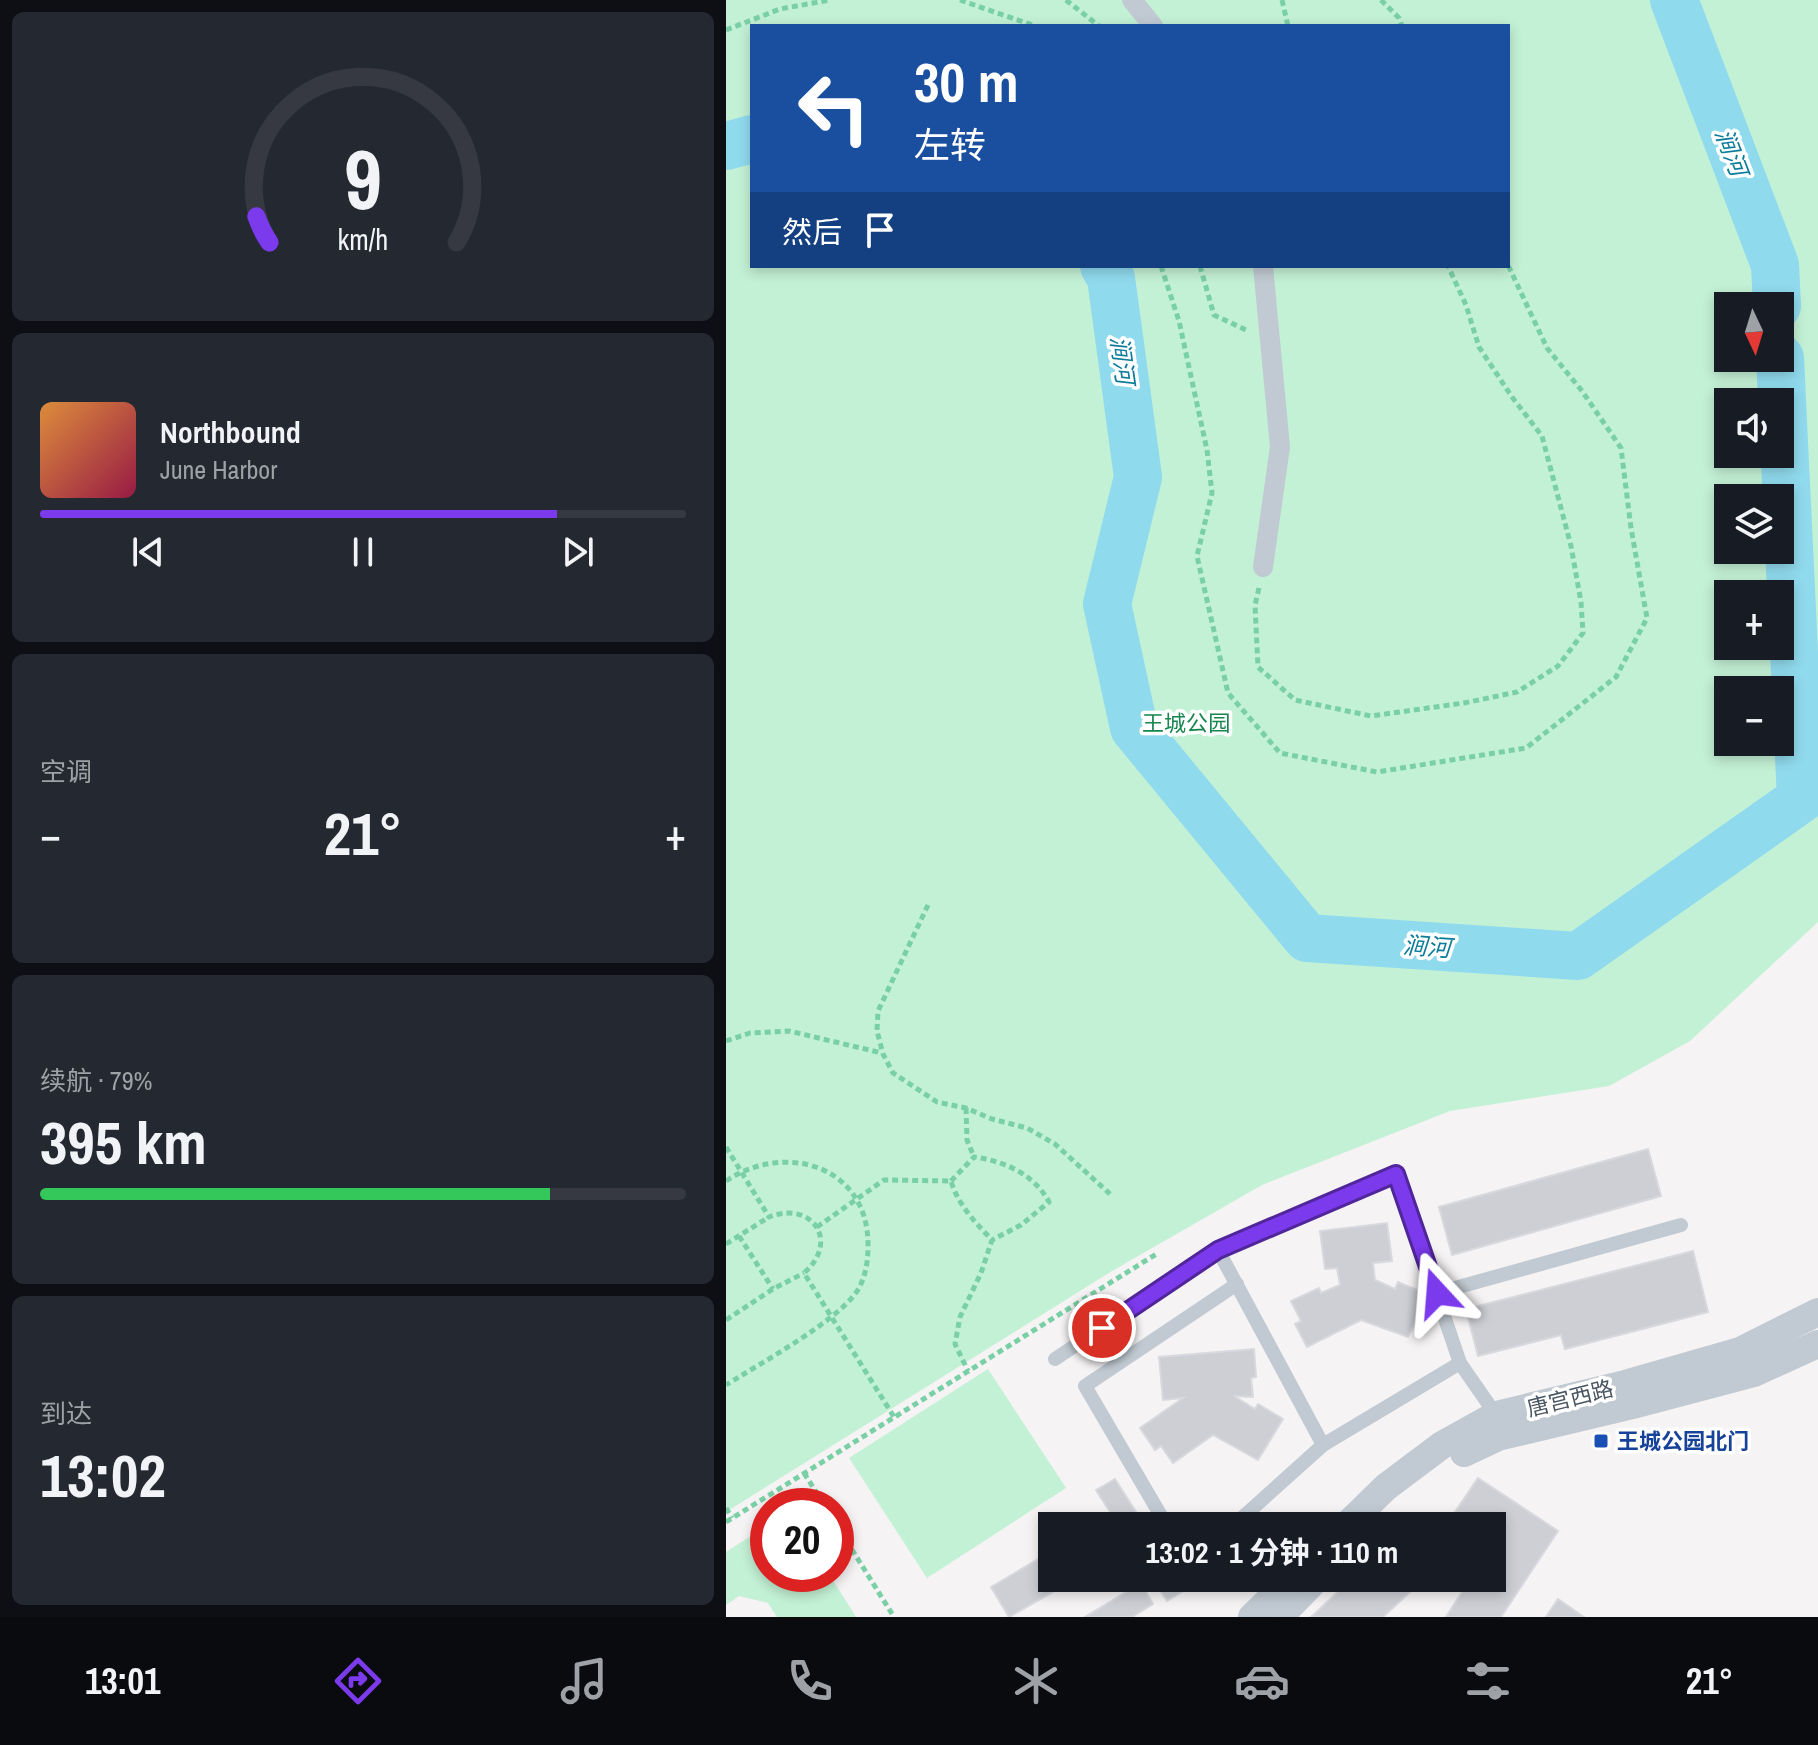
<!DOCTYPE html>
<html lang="zh">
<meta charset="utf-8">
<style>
body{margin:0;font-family:"Archivo Narrow","Noto Sans SC",sans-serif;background:#242831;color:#f1f3f6;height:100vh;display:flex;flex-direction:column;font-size:30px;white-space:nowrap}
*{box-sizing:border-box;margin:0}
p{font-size:26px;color:#9ea1a6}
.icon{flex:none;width:44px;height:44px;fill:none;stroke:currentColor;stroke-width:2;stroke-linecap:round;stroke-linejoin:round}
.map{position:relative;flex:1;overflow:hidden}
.panel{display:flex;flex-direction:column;gap:12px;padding:12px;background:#0d0f14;width:726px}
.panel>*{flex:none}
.banner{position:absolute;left:24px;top:24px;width:760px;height:244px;border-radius:0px;box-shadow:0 4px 12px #0003;background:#1a4fa0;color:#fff;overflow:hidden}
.needle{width:52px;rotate:176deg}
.buttons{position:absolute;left:988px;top:292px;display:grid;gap:16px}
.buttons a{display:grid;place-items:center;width:80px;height:80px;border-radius:0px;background:#171b24;box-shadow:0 4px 12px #0003;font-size:40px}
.speed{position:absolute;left:24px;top:1488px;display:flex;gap:16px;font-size:40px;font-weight:700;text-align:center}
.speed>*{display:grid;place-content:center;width:104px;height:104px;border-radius:50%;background:#171b24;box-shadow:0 4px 12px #0003;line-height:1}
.speed .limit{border:12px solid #d22;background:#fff;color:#111}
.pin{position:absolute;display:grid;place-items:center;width:68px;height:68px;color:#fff;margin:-34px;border:4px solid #fff;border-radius:50%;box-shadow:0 2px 8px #0007}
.me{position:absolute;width:88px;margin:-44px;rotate:341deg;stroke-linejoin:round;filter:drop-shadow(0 0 6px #0008)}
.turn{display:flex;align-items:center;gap:28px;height:168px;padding:0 32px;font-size:36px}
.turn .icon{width:104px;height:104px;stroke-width:2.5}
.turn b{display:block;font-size:56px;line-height:68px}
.then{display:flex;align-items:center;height:76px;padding:0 32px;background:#0003;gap:16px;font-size:30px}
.big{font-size:60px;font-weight:700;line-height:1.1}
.panel .card{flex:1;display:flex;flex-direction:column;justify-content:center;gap:12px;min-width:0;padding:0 28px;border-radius:12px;background:#242831}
.panel .dial{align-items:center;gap:0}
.dial svg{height:208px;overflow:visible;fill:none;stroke:#363941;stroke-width:7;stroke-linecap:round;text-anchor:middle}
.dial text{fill:#f1f3f6;stroke:none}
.song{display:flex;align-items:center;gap:24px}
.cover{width:96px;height:96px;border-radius:12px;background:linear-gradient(135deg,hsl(30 70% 55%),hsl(340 70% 35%))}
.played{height:8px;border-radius:4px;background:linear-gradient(90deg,#7c3aed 80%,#363941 80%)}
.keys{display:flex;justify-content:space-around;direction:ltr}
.heat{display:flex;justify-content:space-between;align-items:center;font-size:44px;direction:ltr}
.charge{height:12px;border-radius:6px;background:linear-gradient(90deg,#34c759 79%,#363941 0)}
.trip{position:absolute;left:312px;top:1512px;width:468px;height:80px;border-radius:0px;background:#171b24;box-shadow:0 4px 12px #0003;font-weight:700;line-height:80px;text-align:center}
.tabs{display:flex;height:128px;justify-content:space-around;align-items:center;background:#090b0e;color:#9ea1a6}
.tabs .icon{width:56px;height:56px}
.tabs .on{color:#7c3aed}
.tabs b{font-size:36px;color:#f1f3f6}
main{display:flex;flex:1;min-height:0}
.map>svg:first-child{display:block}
</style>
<main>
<section class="panel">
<div class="card dial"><svg viewBox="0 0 100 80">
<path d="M14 69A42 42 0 1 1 86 69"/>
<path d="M14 69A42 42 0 0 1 9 59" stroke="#7c3aed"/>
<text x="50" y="56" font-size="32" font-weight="700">9</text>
<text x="50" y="72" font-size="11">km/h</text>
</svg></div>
<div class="card">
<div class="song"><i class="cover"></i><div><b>Northbound</b><p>June Harbor</p></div></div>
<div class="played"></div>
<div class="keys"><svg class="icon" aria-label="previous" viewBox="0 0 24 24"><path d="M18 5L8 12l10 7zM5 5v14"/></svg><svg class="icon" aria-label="pause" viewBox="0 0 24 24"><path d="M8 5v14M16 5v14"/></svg><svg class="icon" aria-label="next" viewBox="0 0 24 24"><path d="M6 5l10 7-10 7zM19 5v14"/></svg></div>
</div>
<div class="card"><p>空调</p>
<div class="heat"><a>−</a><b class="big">21°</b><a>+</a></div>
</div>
<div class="card"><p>续航 · 79%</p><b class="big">395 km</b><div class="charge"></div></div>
<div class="card"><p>到达</p><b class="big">13:02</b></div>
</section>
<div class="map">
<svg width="1092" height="1617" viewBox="0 0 1092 1617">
<rect width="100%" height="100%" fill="#f5f3f3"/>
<!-- green -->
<g fill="#c3f1d5" fill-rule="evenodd">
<path d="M0,0H1092V922L964,1041L883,1086L724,1111L536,1185L386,1271L0,1512ZM26,26H782V266H26ZM1002,306H1054V358H1002ZM1002,402H1054V454H1002ZM1002,498H1054V550H1002ZM1002,594H1054V646H1002ZM1002,690H1054V742H1002Z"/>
<polygon points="262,1369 340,1488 201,1578 123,1458"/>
<polygon points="42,1525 42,1574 103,1574 130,1617 51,1617 42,1603 13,1596 0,1605 0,1552"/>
</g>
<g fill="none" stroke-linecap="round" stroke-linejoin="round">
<!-- river -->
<g stroke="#90daee" stroke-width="48">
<polyline points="948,0 1049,265 1051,306"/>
<polyline points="0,146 26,139"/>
<polyline points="378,266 385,278 412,477 381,604 408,728 581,938 852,956 1075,799 1054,358"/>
</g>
</g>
<!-- building -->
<g fill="#cdcfd5" stroke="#d7d9de" stroke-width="2">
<polygon points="922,1149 935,1196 726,1255 713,1207"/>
<polygon points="661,1223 666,1261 647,1263 649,1280 669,1289 672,1282 701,1294 682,1337 635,1320 581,1347 569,1324 575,1321 565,1301 593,1288 595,1293 614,1285 611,1268 599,1269 594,1231"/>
<polygon points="967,1251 982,1312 839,1349 835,1335 752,1356 740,1309"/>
<polygon points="528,1349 530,1377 525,1378 527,1397 508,1396 529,1409 532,1404 557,1419 532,1460 487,1435 447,1463 435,1446 429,1450 414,1428 457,1398 437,1400 433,1357"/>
<polygon points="752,1478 832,1531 775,1617 720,1617 745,1578 766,1578 766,1547 769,1542 766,1540 766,1526 744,1526 727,1515"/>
<polygon points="389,1479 419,1526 393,1526 370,1490"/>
<polygon points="326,1551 326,1578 351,1578 283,1617 265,1587"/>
<polygon points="426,1578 452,1578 459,1590 441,1601"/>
<polygon points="627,1578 671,1578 684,1592 657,1617 585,1617"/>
<polygon points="415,1583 427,1604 406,1617 359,1617"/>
<polygon points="832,1599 858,1617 820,1617"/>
</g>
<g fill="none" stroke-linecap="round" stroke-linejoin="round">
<!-- path -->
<g stroke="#7ad0a6" stroke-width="5" stroke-dasharray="6 4" stroke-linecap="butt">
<polyline points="234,0 309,26"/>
<polyline points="340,0 373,26"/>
<polyline points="556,0 562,26"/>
<polyline points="655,0 673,18 676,26"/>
<polyline points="0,30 54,9 104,0"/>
<polyline points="435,266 453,321 481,450 486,493 471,556 502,693 554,753 651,772 800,748 890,677 921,618 905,528 895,448 856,391 821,348 782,265"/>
<polyline points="474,266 488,315 520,330"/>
<polyline points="533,588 529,605 532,667 569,700 645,716 738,703 791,692 832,666 857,633 855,602 845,546 816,436 786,397 753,347 740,305 722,266"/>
<polyline points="202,905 152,1011 151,1031 157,1054 167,1073 211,1102 240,1108 266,1119 301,1128 329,1144 384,1194"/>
<polyline points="0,1041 24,1033 63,1031 156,1053"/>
<polyline points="240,1108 241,1140 248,1157"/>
<path d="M0,1147L43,1217C87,1200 114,1242 78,1273L168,1417"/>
<path d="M0,1181C60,1141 143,1166 142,1246C142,1260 140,1275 133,1288C116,1319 33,1364 0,1385"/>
<path d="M225,1181L248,1157C278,1161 308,1174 323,1202L295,1225L266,1240"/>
<path d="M91,1227L158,1180L225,1181C232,1205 249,1222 266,1240L255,1273L234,1317L229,1344L242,1371"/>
<polyline points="13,1236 47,1289"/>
<polyline points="0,1244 43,1217"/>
<polyline points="0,1320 47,1289 78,1273"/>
<polyline points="78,1473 99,1506"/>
<polyline points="0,1508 6,1518"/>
<polyline points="0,1522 432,1253"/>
<polyline points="110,1524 168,1617"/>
</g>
<!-- service -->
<g stroke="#c1cad2" stroke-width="14">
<polyline points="492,1250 597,1445"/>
<polyline points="711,1293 955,1225"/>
<polyline points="329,1359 492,1250 670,1174 734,1363 770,1415"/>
<polyline points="441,1526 359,1386 511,1284"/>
<polyline points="507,1526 597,1445 734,1363"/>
</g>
<!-- pedestrian -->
<g stroke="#c1cad2" stroke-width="20">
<polyline points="406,0 427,26"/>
<polyline points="537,266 554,447 537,567"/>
</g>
<!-- minor -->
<g stroke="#c1cad2" stroke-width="28">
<polyline points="738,1453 772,1437 907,1405 1028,1373 1092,1344"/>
<polyline points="620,1526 660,1487 716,1445 770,1415 899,1384 1014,1351 1092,1312"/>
<polyline points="559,1611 591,1578"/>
<polyline points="526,1617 566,1578"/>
</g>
</g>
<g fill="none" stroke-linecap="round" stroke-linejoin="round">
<!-- route casing -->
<g stroke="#51269a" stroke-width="20">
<polyline id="route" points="376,1328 492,1250 670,1174 711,1293"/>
</g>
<!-- route -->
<use href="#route" stroke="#7c3aed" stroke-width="14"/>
</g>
<!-- markers -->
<rect fill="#1a4fb4" stroke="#fff" stroke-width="3" x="867" y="1433" width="16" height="16" rx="4"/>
<g text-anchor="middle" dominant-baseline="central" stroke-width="7" stroke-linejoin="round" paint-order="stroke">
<!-- park labels -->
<g font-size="22" fill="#17864f" stroke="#fff">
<text x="460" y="723">王城公园</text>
</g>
<!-- street labels -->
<g font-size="22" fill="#4a5661" stroke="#fff">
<text transform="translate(844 1398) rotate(-14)">唐宫西路</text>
</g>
<!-- transit labels -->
<g font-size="22" font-weight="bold" fill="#164399" stroke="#fff" text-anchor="start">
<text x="891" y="1441">王城公园北门</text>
</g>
<!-- water labels -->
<g font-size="24" font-style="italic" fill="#0c7c9b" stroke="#fff">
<text transform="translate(1006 152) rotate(69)">涧河</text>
<text transform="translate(397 360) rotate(82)">涧河</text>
<text transform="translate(701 946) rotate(4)">涧河</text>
</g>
</g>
</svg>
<div class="buttons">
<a><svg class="needle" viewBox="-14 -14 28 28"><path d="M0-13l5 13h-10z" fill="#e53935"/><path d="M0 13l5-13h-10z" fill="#9ea1a6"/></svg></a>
<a><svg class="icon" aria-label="sound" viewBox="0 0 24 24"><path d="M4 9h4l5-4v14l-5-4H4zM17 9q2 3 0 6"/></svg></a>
<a><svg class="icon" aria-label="layers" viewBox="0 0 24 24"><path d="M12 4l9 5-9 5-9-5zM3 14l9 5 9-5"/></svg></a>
<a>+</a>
<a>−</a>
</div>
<div class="speed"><div class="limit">20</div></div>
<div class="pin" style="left:376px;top:1328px;background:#d93025"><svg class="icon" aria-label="arrive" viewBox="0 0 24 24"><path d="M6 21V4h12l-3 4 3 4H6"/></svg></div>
<svg class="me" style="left:711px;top:1293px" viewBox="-20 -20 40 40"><path d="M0-17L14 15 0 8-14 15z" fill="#7c3aed" stroke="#fff" stroke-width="4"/></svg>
<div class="trip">13:02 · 1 分钟 · 110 m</div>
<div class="banner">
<div class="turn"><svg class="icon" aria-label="left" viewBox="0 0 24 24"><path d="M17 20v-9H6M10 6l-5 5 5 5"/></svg><div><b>30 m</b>左转</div></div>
<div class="then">然后<svg class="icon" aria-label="arrive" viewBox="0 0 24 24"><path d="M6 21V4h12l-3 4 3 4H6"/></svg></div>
</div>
</div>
</main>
<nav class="tabs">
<b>13:01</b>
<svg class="icon on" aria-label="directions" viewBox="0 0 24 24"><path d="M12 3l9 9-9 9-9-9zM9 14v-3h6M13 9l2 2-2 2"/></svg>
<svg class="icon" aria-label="music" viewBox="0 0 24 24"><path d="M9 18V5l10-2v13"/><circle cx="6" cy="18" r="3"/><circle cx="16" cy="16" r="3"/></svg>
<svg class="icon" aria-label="phone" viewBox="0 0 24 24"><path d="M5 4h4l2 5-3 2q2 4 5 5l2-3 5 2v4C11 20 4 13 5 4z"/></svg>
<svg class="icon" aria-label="climate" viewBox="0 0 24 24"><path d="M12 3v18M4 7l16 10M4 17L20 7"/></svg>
<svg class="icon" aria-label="car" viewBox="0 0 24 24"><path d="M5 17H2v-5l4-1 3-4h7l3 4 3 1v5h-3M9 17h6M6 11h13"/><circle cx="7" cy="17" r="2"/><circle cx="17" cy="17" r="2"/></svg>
<svg class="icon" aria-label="filters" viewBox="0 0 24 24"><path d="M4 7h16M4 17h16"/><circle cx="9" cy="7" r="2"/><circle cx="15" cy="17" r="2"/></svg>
<b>21°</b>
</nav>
